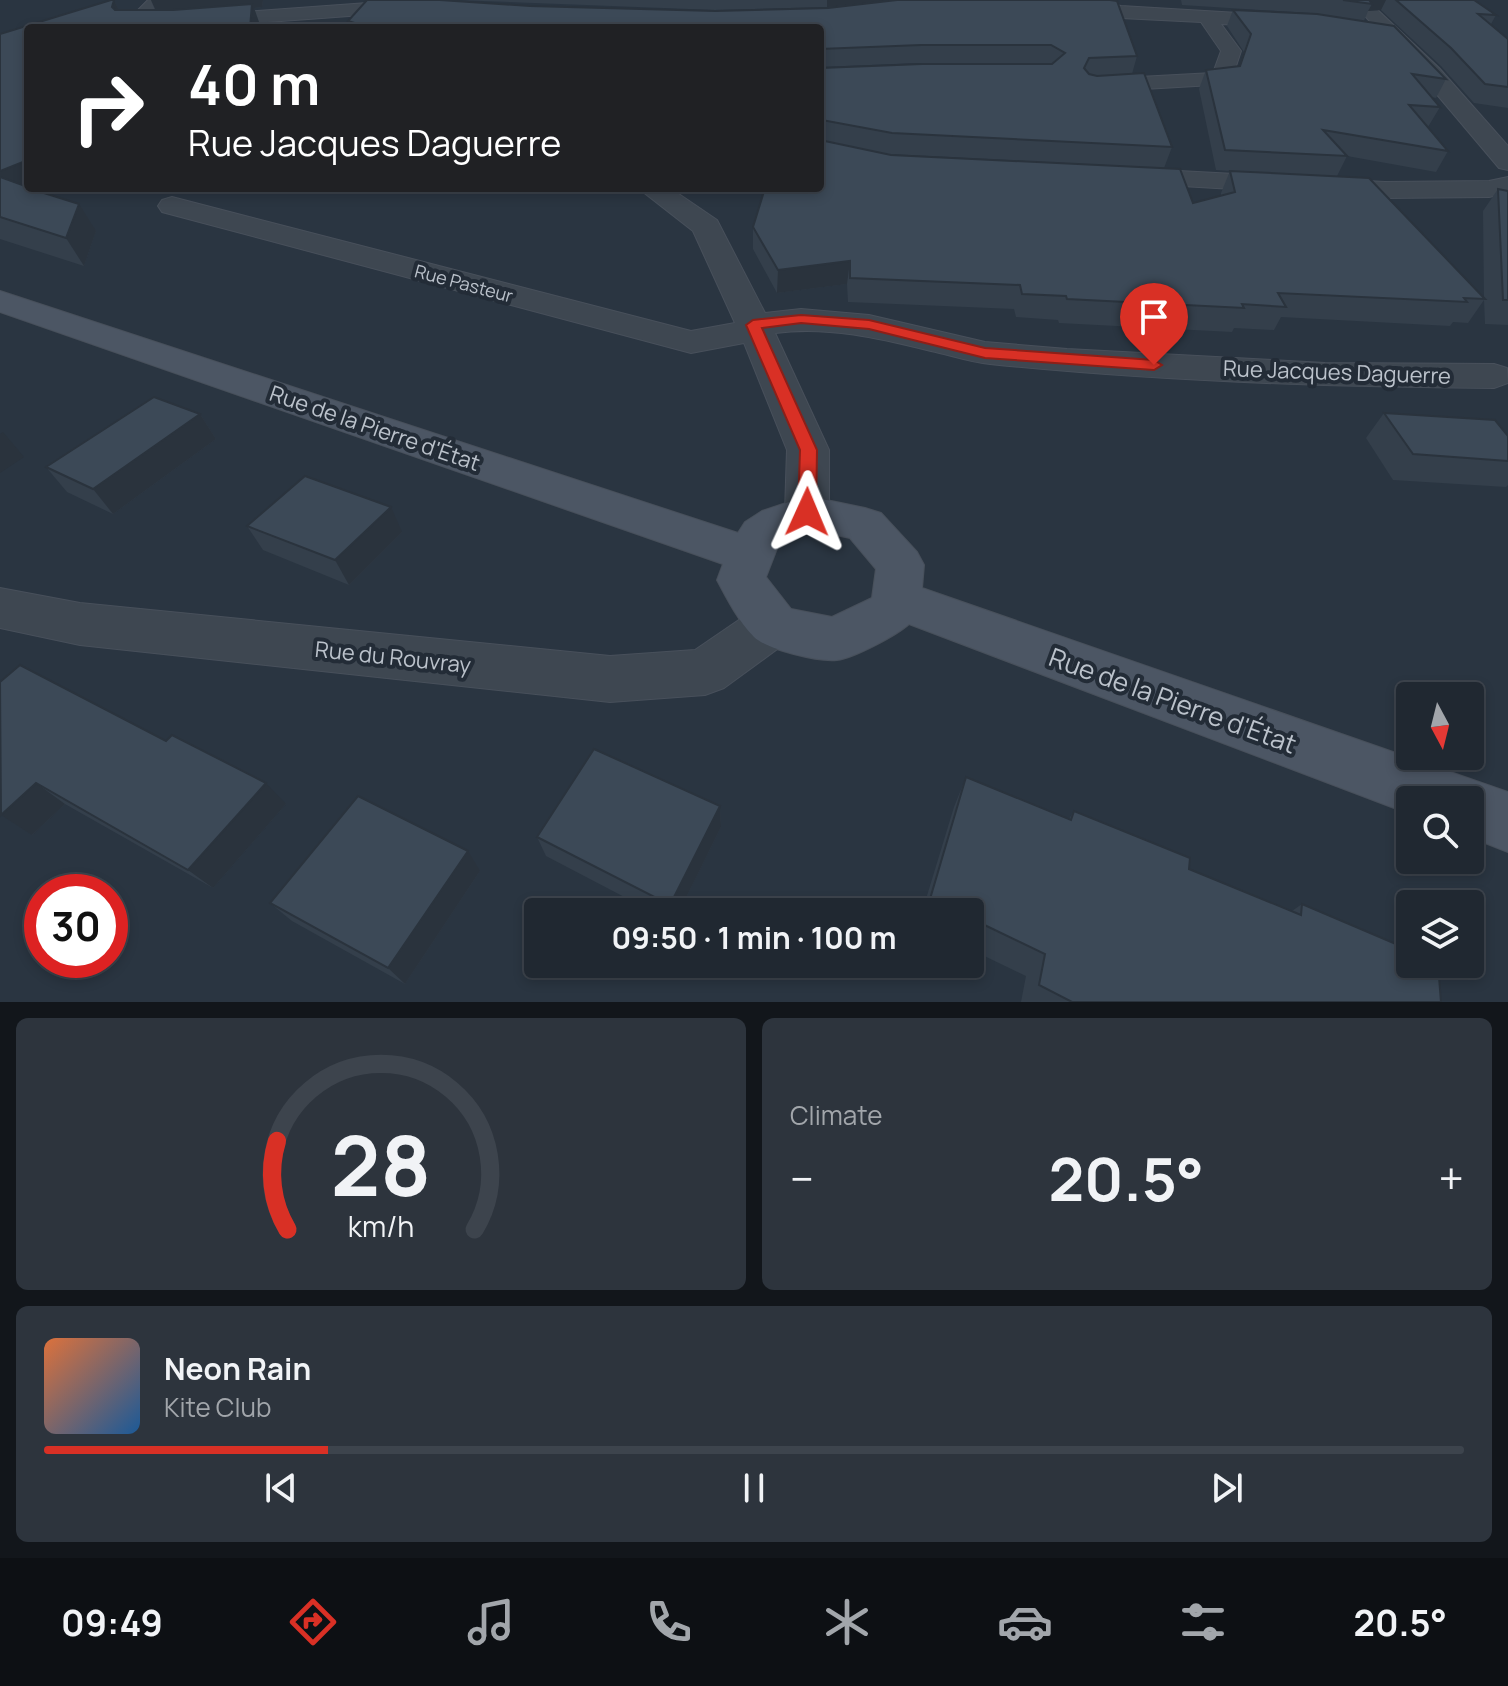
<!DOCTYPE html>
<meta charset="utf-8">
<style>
body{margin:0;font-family:Manrope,sans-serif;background:#2d343d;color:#f1f3f6;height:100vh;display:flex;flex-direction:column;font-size:30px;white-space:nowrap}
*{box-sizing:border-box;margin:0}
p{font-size:26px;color:#a2a6ab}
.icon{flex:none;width:44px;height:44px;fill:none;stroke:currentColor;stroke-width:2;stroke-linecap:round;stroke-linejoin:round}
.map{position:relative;height:1002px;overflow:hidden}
.side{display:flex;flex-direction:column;gap:16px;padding:16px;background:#12161b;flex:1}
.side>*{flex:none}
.guide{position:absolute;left:24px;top:24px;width:800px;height:168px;border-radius:8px;box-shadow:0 4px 12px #0003,0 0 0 2px #3d444d;background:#202124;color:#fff;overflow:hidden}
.needle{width:52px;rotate:173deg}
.controls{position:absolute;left:1396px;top:682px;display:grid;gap:16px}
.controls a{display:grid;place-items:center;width:88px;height:88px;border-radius:8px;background:#202831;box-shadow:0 4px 12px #0003,0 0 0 2px #3d444d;font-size:40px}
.speed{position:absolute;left:24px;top:874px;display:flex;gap:16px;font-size:40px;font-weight:700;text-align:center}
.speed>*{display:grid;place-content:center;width:104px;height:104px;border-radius:50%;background:#202831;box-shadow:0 4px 12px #0003,0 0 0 2px #3d444d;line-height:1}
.speed .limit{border:12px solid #d22;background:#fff;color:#111}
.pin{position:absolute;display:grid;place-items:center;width:68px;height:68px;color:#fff;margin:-82px -34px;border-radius:50% 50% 50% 0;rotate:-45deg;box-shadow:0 0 8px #0007}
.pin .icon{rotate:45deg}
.me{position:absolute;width:88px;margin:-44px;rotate:1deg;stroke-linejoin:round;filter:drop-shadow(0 0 6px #0008)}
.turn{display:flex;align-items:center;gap:28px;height:168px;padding:0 32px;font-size:36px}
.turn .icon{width:104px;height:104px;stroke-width:2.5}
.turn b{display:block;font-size:56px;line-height:68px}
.big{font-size:60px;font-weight:700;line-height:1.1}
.side .widget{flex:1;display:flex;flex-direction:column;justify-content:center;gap:12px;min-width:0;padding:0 28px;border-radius:12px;background:#2d343d}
.side .dial{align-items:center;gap:0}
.dial svg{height:208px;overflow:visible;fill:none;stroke:#3d444d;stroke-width:7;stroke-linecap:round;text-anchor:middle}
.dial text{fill:#f1f3f6;stroke:none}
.song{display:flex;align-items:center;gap:24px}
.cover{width:96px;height:96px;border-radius:12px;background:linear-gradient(135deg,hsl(20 70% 55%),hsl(210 70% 35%))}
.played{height:8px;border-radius:4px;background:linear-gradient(90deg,#d93025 20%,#3d444d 20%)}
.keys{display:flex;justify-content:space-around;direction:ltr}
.heat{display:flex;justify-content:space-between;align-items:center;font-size:44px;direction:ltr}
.side .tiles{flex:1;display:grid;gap:16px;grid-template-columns:1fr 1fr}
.widget:last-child{grid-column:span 2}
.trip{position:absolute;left:524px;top:898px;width:460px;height:80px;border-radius:8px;background:#202831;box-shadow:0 4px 12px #0003,0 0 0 2px #3d444d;font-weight:700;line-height:80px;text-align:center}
.tab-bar{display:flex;height:128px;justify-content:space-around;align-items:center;background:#0d1014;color:#a2a6ab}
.tab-bar .icon{width:56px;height:56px}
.tab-bar .on{color:#d93025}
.tab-bar b{font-size:36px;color:#f1f3f6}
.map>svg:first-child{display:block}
</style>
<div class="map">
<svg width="1508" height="1002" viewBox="0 0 1508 1002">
<rect width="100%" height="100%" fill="#2a3541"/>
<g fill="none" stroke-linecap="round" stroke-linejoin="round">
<!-- street casing -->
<g stroke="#48505b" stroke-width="2">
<g id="street">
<polygon points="148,0 171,0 149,19 409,0 424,1 426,5 417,11 185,28 125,28 126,22"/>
<polygon points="1048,0 1087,0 1121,6 1289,16 1299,22 1289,28 1221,24 1241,51 1230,84 1092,92 1084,90 1081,85 1084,80 1213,73 1221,51 1201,22 1121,18 1057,5"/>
<polygon points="1350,0 1367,0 1439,68 1508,146 1508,170 1499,168 1423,78"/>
<polygon points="1123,168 1385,182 1489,181 1508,177 1508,193 1489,197 1385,198 1113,182 1109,176 1113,170"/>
<path d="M638,188H670L717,220L765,313L801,309L869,315L985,342L1067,349L1325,363L1494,364L1507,368L1508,383L1494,388C1326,387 1157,381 990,364C970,362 950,355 931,351C879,338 828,326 775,333L829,450V512L823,523L807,528L791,523L785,512L787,450L744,343L691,353L162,212L158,206L162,200L172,197L691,331L735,323L693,231Z"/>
<polygon points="0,588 80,603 610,656 695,650 755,609 773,603 791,609 798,624 791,639 724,688 705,695 610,702 80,645 0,628"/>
</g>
</g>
<!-- secondary casing -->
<g stroke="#48505b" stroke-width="2">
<path id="secondary" d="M0,291L738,533L745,522L762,511L807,496L865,508L881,513L917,552L924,565L922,588L1508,792V852L1470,837V800H1410V814L909,624C897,635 854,658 837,660C819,662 767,650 754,637C739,622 727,599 717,580L723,564L0,312ZM808,529L850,538L876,569L872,598L832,617L791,609L766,577L778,546Z"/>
</g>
<!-- street -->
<use href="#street" fill="#3e4751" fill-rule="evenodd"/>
<!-- secondary -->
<use href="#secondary" fill="#4c5664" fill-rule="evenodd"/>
</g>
<!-- wall -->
<g fill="#343f4b" fill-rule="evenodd">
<polygon points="114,0 119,10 155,10 151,0 263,0 262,7 254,8 260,25 28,188 39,188 36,190 96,231 84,266 0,239 0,34"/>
<polygon points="456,0 892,0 827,7 715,10"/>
<polygon points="1181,0 1474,0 1496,15 1491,24 1508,39 1508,108 1474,103 1441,66 1381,10 1368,11 1364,21 1310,13 1182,5"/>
<path d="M530,6L715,11L828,8L1137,56L1132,74L1172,147L1164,168L889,154L1193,203L1221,196V193L1230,171L1216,170L1199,89L1206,70L1239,67L1244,52L1227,26L1233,10L1446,79L1436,98L1431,97L1440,107L1428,127L1448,151L1436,172L1347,156L1337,176L1484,299L1483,211L1498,189L1508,191V325L1485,324L1484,300L1468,323L1453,322L1450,326L1281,317L1274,330L1234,328L1232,332L1059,323L1058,320L1016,317L1014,309L848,302L847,284L777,293L753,249V227L765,191L757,188H820V28H350L348,21ZM919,63H1047L1049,64L821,68L820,67Z"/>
<polygon points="1384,413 1508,436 1508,485 1506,487 1393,480 1366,438"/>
<polygon points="200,414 216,439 113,514 67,492 46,467"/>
<polygon points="247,526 402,532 349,585 263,550"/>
<polygon points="0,682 286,804 213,888 65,804 32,835"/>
<polygon points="966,777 1069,819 1074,811 1189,869 1292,911 1302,904 1441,1002 1021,1002 1026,976 970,949 970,912 922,912 954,807"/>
<polygon points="720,806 721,827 679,912 653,912 546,856 537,837"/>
<polygon points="480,871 405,984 292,921 270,903"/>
</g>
<!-- shaded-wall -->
<g fill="#2a333d">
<polygon points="114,0 124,20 112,7"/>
<polygon points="151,0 263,0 262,7 254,8 260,25 260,28 250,28 158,15"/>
<polygon points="827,0 892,0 827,7"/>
<polygon points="1369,0 1386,0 1381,10 1368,11 1372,4"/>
<polygon points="822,120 821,140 820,141 820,121"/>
<polygon points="28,160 28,188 39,188 9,201 0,187 0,171"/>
<polygon points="79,204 96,231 84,266 66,238"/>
<polygon points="850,261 847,284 777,293 778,270"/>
<polygon points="200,414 216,439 113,514 93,489"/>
<polygon points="3,432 24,457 0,473 0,434"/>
<polygon points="391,507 402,532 349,585 335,560"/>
<polygon points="36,783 65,804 32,835 1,815"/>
<polygon points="266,783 286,804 213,888 188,870"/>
<polygon points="720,806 721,827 679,912 672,912 670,905"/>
<polygon points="468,851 480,871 405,984 388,968"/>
</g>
<!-- building -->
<g fill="#3c4957" stroke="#2a333d" stroke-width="2">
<polygon points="111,0 114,0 112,7 115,10 173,10 252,4 250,28 28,28 28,160 0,171 0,34"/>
<polygon points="367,0 440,0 530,6 715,11 828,8 897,0 1110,0 1117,1 1137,56 1089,58 1084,68 1089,74 1097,76 1144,73 1172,147 892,133 822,120 820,121 820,67 821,68 922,64 1052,64 1065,53 1051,45 921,45 820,49 820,28 371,28 348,21"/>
<polygon points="1343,0 1369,0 1372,4"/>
<polygon points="1396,0 1474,0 1496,15 1478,14 1508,39 1508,87 1485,84 1451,48"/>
<polygon points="1233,10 1317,14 1394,26 1446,79 1412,74 1440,107 1409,105 1448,151 1323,130 1347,156 1225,150 1206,70 1240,66 1251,34"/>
<polygon points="820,140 891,155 1180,169 1193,203 1235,192 1230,171 1369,178 1485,299 1464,298 1467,302 1278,293 1286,307 1242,304 1244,308 1067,299 1066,296 1022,294 1020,285 850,278 850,261 778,270 753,227 765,188 820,188"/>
<polygon points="0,177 28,187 28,188 79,204 66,238 0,217"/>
<polygon points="1498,189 1508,191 1508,300 1503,300"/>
<polygon points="154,397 200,414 93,489 46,467"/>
<polygon points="1384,413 1495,420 1508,436 1508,461 1413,454"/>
<polygon points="305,476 391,507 335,560 247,526"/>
<polygon points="20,665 166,741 172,735 266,783 188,870 36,783 1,815 0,682"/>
<polygon points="594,749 720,806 670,905 537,837"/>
<polygon points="966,777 1071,820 1074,811 1190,858 1189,869 1301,915 1302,904 1410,950 1410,964 1438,964 1441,1002 1072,1002 1039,985 1045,954 970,918 970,912 957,912 930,899"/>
<polygon points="358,796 468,851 388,968 270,903"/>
</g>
<!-- route -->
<polygon fill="#d93025" stroke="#8d1f18" stroke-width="2" points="801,315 869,320 985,348 1154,360 1162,365 1154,370 985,358 869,329 801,323 762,328 817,450 816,512 807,519 798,512 800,450 746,325 753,320"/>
<g text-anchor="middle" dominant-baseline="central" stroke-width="8" stroke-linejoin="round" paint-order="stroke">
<!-- far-street labels -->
<g font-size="18" fill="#bbc2cb" stroke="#232c37">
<text transform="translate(464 283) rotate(15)">Rue Pasteur</text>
</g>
<!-- street labels -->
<g font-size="22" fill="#bbc2cb" stroke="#232c37">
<text transform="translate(1337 372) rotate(2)">Rue Jacques Daguerre</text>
<text transform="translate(375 428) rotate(19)">Rue de la Pierre d'État</text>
<text transform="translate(393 657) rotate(6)">Rue du Rouvray</text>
</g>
<!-- near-street labels -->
<g font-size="26" fill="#bbc2cb" stroke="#232c37">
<text transform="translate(1173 700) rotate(20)">Rue de la Pierre d'État</text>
</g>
</g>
</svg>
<div class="controls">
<a><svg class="needle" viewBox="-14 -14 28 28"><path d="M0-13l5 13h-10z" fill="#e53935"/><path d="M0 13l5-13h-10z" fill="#a2a6ab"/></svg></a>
<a><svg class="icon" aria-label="search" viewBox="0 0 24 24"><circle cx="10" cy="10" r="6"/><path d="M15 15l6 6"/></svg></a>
<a><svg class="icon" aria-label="layers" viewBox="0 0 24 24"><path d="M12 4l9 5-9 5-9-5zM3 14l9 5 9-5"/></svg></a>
</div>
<div class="speed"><div class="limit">30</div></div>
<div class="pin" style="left:1154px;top:365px;background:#d93025"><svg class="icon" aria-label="arrive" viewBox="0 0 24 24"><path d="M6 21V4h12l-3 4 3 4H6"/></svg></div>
<svg class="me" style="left:807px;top:512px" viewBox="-20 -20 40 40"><path d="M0-17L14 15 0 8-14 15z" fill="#d93025" stroke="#fff" stroke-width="4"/></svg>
<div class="trip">09:50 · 1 min · 100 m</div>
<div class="guide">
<div class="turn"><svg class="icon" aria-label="right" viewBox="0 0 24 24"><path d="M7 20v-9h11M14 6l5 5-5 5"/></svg><div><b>40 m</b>Rue Jacques Daguerre</div></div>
</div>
</div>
<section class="side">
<div class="tiles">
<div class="widget dial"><svg viewBox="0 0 100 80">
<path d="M14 69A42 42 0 1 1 86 69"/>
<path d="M14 69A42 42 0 0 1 10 35" stroke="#d93025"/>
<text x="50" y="56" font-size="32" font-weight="700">28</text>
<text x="50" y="72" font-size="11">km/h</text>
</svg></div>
<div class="widget"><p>Climate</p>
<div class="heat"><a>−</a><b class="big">20.5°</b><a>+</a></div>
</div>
<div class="widget">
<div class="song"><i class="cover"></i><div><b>Neon Rain</b><p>Kite Club</p></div></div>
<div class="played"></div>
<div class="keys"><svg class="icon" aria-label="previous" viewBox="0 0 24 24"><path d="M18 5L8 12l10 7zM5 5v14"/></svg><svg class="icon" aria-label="pause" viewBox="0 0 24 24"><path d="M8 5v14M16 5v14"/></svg><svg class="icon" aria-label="next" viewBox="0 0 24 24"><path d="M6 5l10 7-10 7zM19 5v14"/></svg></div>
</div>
</div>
</section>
<nav class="tab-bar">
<b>09:49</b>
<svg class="icon on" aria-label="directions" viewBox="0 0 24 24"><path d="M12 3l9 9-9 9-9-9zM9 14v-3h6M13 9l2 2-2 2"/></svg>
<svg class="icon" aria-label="music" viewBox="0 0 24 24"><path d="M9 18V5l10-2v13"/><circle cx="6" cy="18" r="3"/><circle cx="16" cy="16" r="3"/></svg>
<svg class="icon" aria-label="phone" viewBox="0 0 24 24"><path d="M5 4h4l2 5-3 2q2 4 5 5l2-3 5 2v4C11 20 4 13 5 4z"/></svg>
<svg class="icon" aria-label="climate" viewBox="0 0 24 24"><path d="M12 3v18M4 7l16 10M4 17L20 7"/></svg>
<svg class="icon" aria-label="car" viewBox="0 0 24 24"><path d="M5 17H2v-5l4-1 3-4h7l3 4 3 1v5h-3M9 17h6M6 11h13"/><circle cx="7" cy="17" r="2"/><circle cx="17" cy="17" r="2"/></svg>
<svg class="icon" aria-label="filters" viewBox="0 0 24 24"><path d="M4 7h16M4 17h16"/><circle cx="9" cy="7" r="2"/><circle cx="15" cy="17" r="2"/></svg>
<b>20.5°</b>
</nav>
